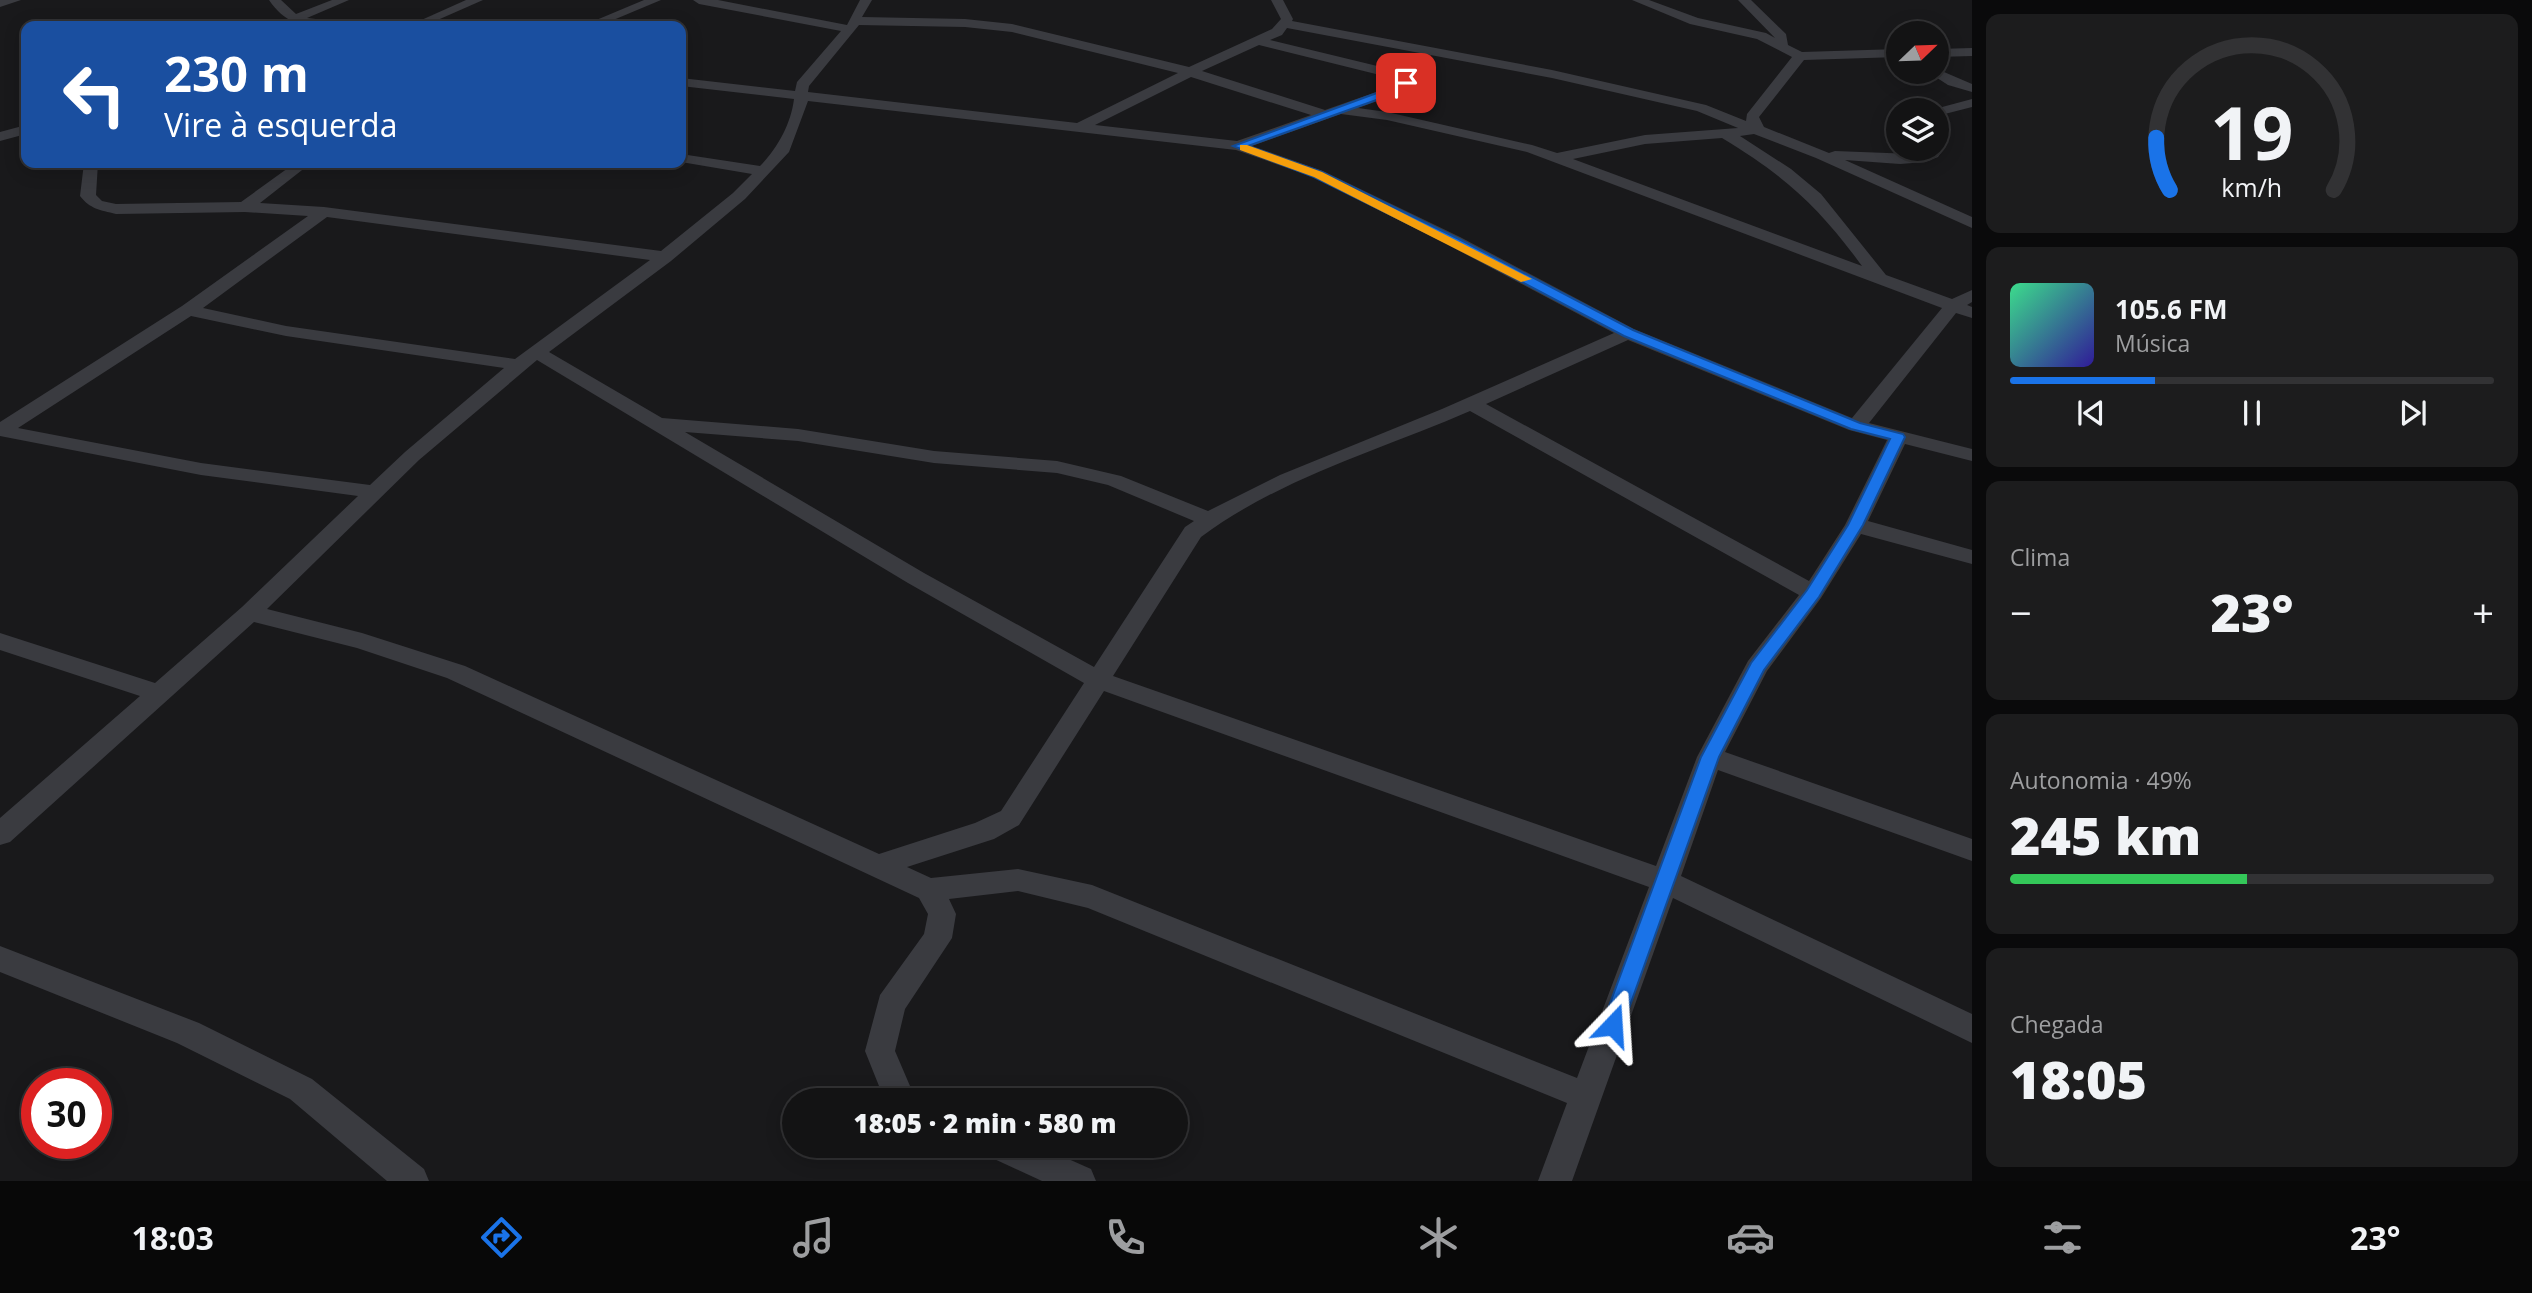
<!DOCTYPE html>
<html lang="pt">
<meta charset="utf-8">
<style>
body{margin:0;font-family:"Open Sans",sans-serif;background:#1c1c1d;color:#f1f3f6;height:100vh;display:flex;flex-direction:column;font-size:26px;white-space:nowrap}
*{box-sizing:border-box;margin:0}
p{font-size:23px;color:#9d9ea0}
.icon{flex:none;width:38px;height:38px;fill:none;stroke:currentColor;stroke-width:2;stroke-linecap:round;stroke-linejoin:round}
.map{position:relative;flex:1;overflow:hidden}
.sheet{display:flex;flex-direction:column;gap:14px;padding:14px;background:#0a0a0b;width:560px}
.sheet>*{flex:none}
.banner{position:absolute;left:21px;top:21px;width:665px;height:147px;border-radius:14px;box-shadow:0 4px 18px #0003,0 0 0 2px #323234;background:#1a4fa0;color:#fff;overflow:hidden}
.needle{width:46px;rotate:67deg}
.controls{position:absolute;left:1886px;top:21px;display:grid;gap:14px}
.controls a{display:grid;place-items:center;width:63px;height:63px;border-radius:50%;background:#131314;box-shadow:0 4px 18px #0003,0 0 0 2px #323234;font-size:35px}
.speed{position:absolute;left:21px;top:1068px;display:flex;gap:14px;font-size:35px;font-weight:700;text-align:center}
.speed>*{display:grid;place-content:center;width:91px;height:91px;border-radius:50%;background:#131314;box-shadow:0 4px 18px #0003,0 0 0 2px #323234;line-height:1}
.speed .limit{border:10px solid #d22;background:#fff;color:#111}
.pin{position:absolute;display:grid;place-items:center;width:60px;height:60px;color:#fff;margin:-30px;border-radius:14px;box-shadow:0 4px 10px #0006}
.me{position:absolute;width:77px;margin:-38px;rotate:20deg;stroke-linejoin:round;filter:drop-shadow(0 0 5px #0008)}
.turn{display:flex;align-items:center;gap:24px;height:147px;padding:0 28px;font-size:32px}
.turn .icon{width:91px;height:91px;stroke-width:2.5}
.turn b{display:block;font-size:49px;line-height:60px}
.big{font-size:52px;font-weight:800;line-height:1.1}
.sheet .card{flex:1;display:flex;flex-direction:column;justify-content:center;gap:10px;min-width:0;padding:0 24px;border-radius:14px;background:#1c1c1d}
.sheet .dial{align-items:center;gap:0}
.dial svg{height:182px;overflow:visible;fill:none;stroke:#323234;stroke-width:7;stroke-linecap:round;text-anchor:middle}
.dial text{fill:#f1f3f6;stroke:none}
.song{display:flex;align-items:center;gap:21px}
.cover{width:84px;height:84px;border-radius:10px;background:linear-gradient(135deg,hsl(150 70% 55%),hsl(250 70% 35%))}
.played{height:7px;border-radius:4px;background:linear-gradient(90deg,#1a73e8 30%,#323234 30%)}
.keys{display:flex;justify-content:space-around;direction:ltr}
.heat{display:flex;justify-content:space-between;align-items:center;font-size:38px;direction:ltr}
.charge{height:10px;border-radius:5px;background:linear-gradient(90deg,#34c759 49%,#323234 0)}
.trip{position:absolute;left:782px;top:1088px;width:406px;height:70px;border-radius:35px;background:#131314;box-shadow:0 4px 18px #0003,0 0 0 2px #323234;font-weight:800;line-height:70px;text-align:center}
.tab-bar{display:flex;height:112px;justify-content:space-around;align-items:center;background:#080808;color:#9d9ea0}
.tab-bar .icon{width:49px;height:49px}
.tab-bar .current{color:#1a73e8}
.tab-bar b{font-size:32px;color:#f1f3f6}
main{display:flex;flex:1;min-height:0}
.map>svg:first-child{display:block}
</style>
<main>
<div class="map">
<svg width="1972" height="1181" viewBox="0 0 1972 1181">
<rect width="100%" height="100%" fill="#19191b"/>
<g fill="none" stroke-linecap="round" stroke-linejoin="round">
<!-- minor -->
<g fill="#3a3b40" fill-rule="evenodd">
<polygon points="0,0 21,0 0,7"/>
<path d="M269,0H281L296,14L332,0H349L307,18L342,22L348,26C315,28 289,30 269,0Z"/>
<polygon points="466,0 483,0 424,26 408,26"/>
<polygon points="644,0 661,0 599,26 582,26"/>
<path d="M693,0H718L847,25L860,0H872L862,17L965,19L1012,24L1189,67L1272,29L1281,19L1271,0H1283L1293,19L1292,21L1552,70L1706,105L1746,121L1747,114L1792,57L1757,39L1690,24L1632,0H1649L1698,18L1766,33L1775,38L1738,0H1751L1786,34L1788,45L1802,52L1899,49V57L1804,60L1759,117L1764,127L1829,153L1835,151L1913,154L1925,152L1924,149L1937,147L1940,154L1938,157L1925,162L1900,164L1845,160L1972,217V228L1816,158L1754,134L1740,136L1791,169L1821,194L1886,275L1952,299L1972,290V302L1967,305L1972,307V318L1956,313L1869,423L1972,449V461L1905,444L1868,521L1972,550V564L1861,534L1821,598L1767,671L1725,752L1972,839V861L1718,770L1681,876L1972,1014V1043L1673,898L1572,1181H1538L1567,1103L1088,908L1018,891L949,899L956,914L952,938L905,1009L895,1051L910,1086L921,1090L926,1101H885L865,1051L880,995L924,934L928,914L919,898L447,678L357,648L254,622L10,842L0,845V818L140,696L0,650V633L155,683L242,607L358,496L201,475L0,436V422L182,306L308,216L245,212L116,214C100,210 90,209 80,196L84,163H98L96,195L102,201L116,204L241,202L295,163H311L260,203L324,207L661,251L733,193L752,174L681,162V154L760,166C777,149 791,124 794,99L681,86V78L795,91L797,82L841,31L699,4ZM859,25L965,27L1012,32L1178,73L1077,123L808,92L809,86ZM1287,28L1552,78L1697,111L1738,128L1645,135L1557,153L1532,145L1387,112L1358,108L1411,89V79L1402,72L1270,40L1282,35ZM1259,45L1392,78L1399,84L1325,110L1202,71ZM1191,77L1311,115L1237,141L1095,125ZM808,101L1236,150L1313,177L1448,245L1614,333L1442,409L1280,475L1208,511L1121,476L1057,461L934,451L798,429L662,418L549,352L671,261L745,199L789,152ZM1341,114L1387,120L1527,152L1942,308L1852,418L1634,329L1460,237L1323,171L1252,146ZM1722,138C1785,176 1819,207 1862,266L1573,159L1645,144ZM327,217L650,260L515,359L286,326L203,308ZM191,316L286,336L504,368L405,452L370,485L201,463L18,428ZM1628,340L1849,430L1887,440L1845,525L1809,581L1486,404ZM537,360L908,583L1084,683L1001,811L975,823L879,854L465,666L362,633L267,609L419,460ZM1470,411L1799,595L1748,661L1697,757L1656,866L1113,676L1201,537C1280,478 1380,450 1470,411ZM685,432L798,441L934,463L1057,473L1108,485L1194,521L1185,527L1094,667L924,573ZM1104,691L1649,887L1577,1078L1092,885L1018,869L931,878L907,867L994,839L1019,825Z"/>
<polygon points="1972,48 1972,56 1937,57 1937,49"/>
<polygon points="1937,69 1972,84 1972,92 1948,85 1928,72 1937,72"/>
<polygon points="1972,99 1972,107 1937,116 1937,110 1931,110"/>
<polygon points="26,125 26,134 0,141 0,132"/>
<polygon points="0,946 199,1023 312,1079 424,1169 429,1181 387,1181 290,1099 177,1043 0,972"/>
<polygon points="986,1146 1039,1146 1091,1169 1096,1181 1042,1181 990,1157"/>
</g>
</g>
<!-- route -->
<polygon fill="#1a73e8" stroke="#114b97" stroke-width="2" points="1406,80 1411,83 1410,88 1248,146 1322,172 1459,239 1633,330 1860,423 1903,434 1905,437 1863,525 1819,597 1764,670 1719,757 1623,1025 1620,1031 1613,1034 1605,1031 1602,1025 1701,757 1751,663 1807,590 1848,525 1890,439 1851,429 1624,336 1450,244 1314,177 1233,146 1401,84"/>
<!-- slow -->
<polygon fill="#f59e0b" points="1240,145 1247,145 1322,172 1532,279 1521,282 1314,177 1240,150"/>
</svg>
<div class="controls">
<a><svg class="needle" viewBox="-14 -14 28 28"><path d="M0-13l5 13h-10z" fill="#e53935"/><path d="M0 13l5-13h-10z" fill="#9d9ea0"/></svg></a>
<a><svg class="icon" aria-label="layers" viewBox="0 0 24 24"><path d="M12 4l9 5-9 5-9-5zM3 14l9 5 9-5"/></svg></a>
</div>
<div class="speed"><div class="limit">30</div></div>
<div class="pin" style="left:1406px;top:83px;background:#d93025"><svg class="icon" aria-label="arrive" viewBox="0 0 24 24"><path d="M6 21V4h12l-3 4 3 4H6"/></svg></div>
<svg class="me" style="left:1613px;top:1025px" viewBox="-20 -20 40 40"><path d="M0-17L14 15 0 8-14 15z" fill="#1a73e8" stroke="#fff" stroke-width="4"/></svg>
<div class="trip">18:05 · 2 min · 580 m</div>
<div class="banner">
<div class="turn"><svg class="icon" aria-label="left" viewBox="0 0 24 24"><path d="M17 20v-9H6M10 6l-5 5 5 5"/></svg><div><b>230 m</b>Vire à esquerda</div></div>
</div>
</div>
<section class="sheet">
<div class="card dial"><svg viewBox="0 0 100 80">
<path d="M14 69A42 42 0 1 1 86 69"/>
<path d="M14 69A42 42 0 0 1 8 46" stroke="#1a73e8"/>
<text x="50" y="56" font-size="32" font-weight="700">19</text>
<text x="50" y="72" font-size="11">km/h</text>
</svg></div>
<div class="card">
<div class="song"><i class="cover"></i><div><b>105.6 FM</b><p>Música</p></div></div>
<div class="played"></div>
<div class="keys"><svg class="icon" aria-label="previous" viewBox="0 0 24 24"><path d="M18 5L8 12l10 7zM5 5v14"/></svg><svg class="icon" aria-label="pause" viewBox="0 0 24 24"><path d="M8 5v14M16 5v14"/></svg><svg class="icon" aria-label="next" viewBox="0 0 24 24"><path d="M6 5l10 7-10 7zM19 5v14"/></svg></div>
</div>
<div class="card"><p>Clima</p>
<div class="heat"><a>−</a><b class="big">23°</b><a>+</a></div>
</div>
<div class="card"><p>Autonomia · 49%</p><b class="big">245 km</b><div class="charge"></div></div>
<div class="card"><p>Chegada</p><b class="big">18:05</b></div>
</section>
</main>
<nav class="tab-bar">
<b>18:03</b>
<svg class="icon current" aria-label="directions" viewBox="0 0 24 24"><path d="M12 3l9 9-9 9-9-9zM9 14v-3h6M13 9l2 2-2 2"/></svg>
<svg class="icon" aria-label="music" viewBox="0 0 24 24"><path d="M9 18V5l10-2v13"/><circle cx="6" cy="18" r="3"/><circle cx="16" cy="16" r="3"/></svg>
<svg class="icon" aria-label="phone" viewBox="0 0 24 24"><path d="M5 4h4l2 5-3 2q2 4 5 5l2-3 5 2v4C11 20 4 13 5 4z"/></svg>
<svg class="icon" aria-label="climate" viewBox="0 0 24 24"><path d="M12 3v18M4 7l16 10M4 17L20 7"/></svg>
<svg class="icon" aria-label="car" viewBox="0 0 24 24"><path d="M5 17H2v-5l4-1 3-4h7l3 4 3 1v5h-3M9 17h6M6 11h13"/><circle cx="7" cy="17" r="2"/><circle cx="17" cy="17" r="2"/></svg>
<svg class="icon" aria-label="filters" viewBox="0 0 24 24"><path d="M4 7h16M4 17h16"/><circle cx="9" cy="7" r="2"/><circle cx="15" cy="17" r="2"/></svg>
<b>23°</b>
</nav>
